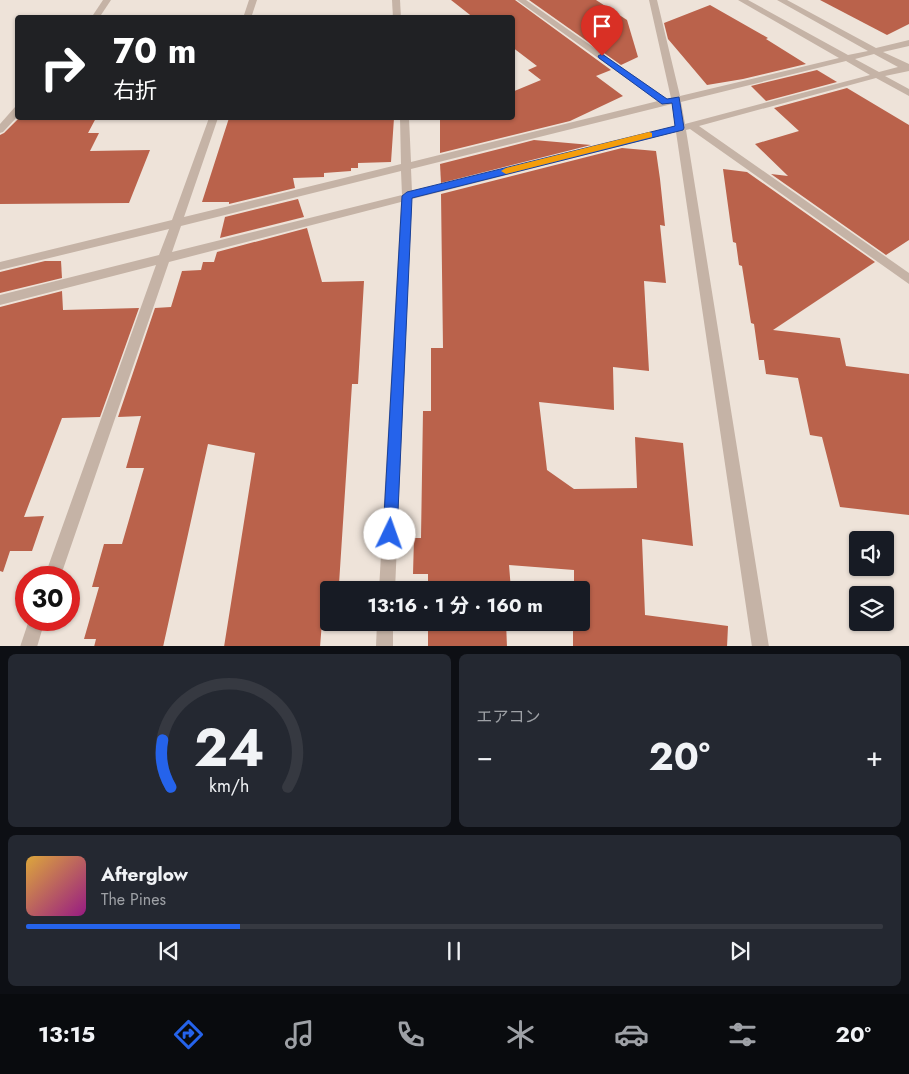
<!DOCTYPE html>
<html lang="ja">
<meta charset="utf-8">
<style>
body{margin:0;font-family:Jost,"Noto Sans JP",sans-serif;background:#242831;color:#f1f3f6;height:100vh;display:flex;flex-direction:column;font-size:19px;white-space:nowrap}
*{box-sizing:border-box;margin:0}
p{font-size:16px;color:#9ea1a6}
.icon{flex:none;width:28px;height:28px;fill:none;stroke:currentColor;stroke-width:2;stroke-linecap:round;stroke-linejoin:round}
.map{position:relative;height:646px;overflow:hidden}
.side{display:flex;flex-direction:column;gap:8px;padding:8px;background:#0d0f14;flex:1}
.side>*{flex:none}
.banner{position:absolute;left:15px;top:15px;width:500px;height:105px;border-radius:5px;box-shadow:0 1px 4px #0004;background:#202124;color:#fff;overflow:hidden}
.controls{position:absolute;left:849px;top:531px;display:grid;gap:10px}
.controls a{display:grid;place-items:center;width:45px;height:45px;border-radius:5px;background:#171b24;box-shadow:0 1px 4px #0004;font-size:25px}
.speed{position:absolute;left:15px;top:566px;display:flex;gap:10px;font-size:25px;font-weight:700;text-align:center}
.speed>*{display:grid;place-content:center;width:65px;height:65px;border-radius:50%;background:#171b24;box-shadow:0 1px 4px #0004;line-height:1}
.speed .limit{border:8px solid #d22;background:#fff;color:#111}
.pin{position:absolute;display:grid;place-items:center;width:42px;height:42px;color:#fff;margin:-51px -21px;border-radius:50% 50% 50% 0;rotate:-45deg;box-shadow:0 0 5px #0007}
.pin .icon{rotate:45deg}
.me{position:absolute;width:55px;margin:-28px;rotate:3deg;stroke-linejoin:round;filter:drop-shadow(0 0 4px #0008)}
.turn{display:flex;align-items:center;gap:18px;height:105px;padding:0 15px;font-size:22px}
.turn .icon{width:65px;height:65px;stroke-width:2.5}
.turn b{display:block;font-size:35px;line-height:42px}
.big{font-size:38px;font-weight:700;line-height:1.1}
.side .card{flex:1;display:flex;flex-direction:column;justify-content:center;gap:8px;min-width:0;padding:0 18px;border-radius:8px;background:#242831}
.side .dial{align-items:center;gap:0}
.dial svg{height:130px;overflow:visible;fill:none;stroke:#363941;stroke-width:7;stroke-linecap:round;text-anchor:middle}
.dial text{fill:#f1f3f6;stroke:none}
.song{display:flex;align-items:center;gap:15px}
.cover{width:60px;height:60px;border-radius:8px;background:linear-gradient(135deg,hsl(40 70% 55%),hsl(310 70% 35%))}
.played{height:5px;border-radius:2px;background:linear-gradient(90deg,#2563eb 25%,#363941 25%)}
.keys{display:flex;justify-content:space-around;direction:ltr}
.heat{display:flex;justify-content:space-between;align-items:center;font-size:28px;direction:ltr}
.side .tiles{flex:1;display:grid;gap:8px;grid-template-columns:1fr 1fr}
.card:last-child{grid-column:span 2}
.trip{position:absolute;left:320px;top:581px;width:270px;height:50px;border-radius:5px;background:#171b24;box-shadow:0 1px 4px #0004;font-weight:700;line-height:50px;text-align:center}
.tab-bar{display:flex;height:80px;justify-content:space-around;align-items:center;background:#090b0e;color:#9ea1a6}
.tab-bar .icon{width:35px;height:35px}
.tab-bar .on{color:#2563eb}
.tab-bar b{font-size:22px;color:#f1f3f6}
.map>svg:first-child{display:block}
</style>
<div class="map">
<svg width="909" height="647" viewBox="0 0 909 647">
<rect width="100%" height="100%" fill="#eee3d9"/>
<!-- building -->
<g fill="#ba624b">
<polygon points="451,0 515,0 611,70 596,76 623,96 570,121 440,153 440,118 512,118 512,92 541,80 528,70 537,66 512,47 512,18 474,18"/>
<polygon points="529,0 596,0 627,20 638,57 621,65"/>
<polygon points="820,0 909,0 909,24 887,35"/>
<polygon points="710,5 768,38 766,39 806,64 743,79 707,85 668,39 664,23"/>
<polygon points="817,70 837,82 766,101 751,86"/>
<polygon points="847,88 909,125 909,240 886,255 771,174 788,176 755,144 799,131 774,108"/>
<polygon points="19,118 96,118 88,133 99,133 90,151 150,150 129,203 0,204 0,135 4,133"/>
<polygon points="229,118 394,118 391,162 358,163 358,168 351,168 351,171 324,173 324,177 293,178 295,188 229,204 229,202 202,202"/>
<polygon points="534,140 591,145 441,183 440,164"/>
<polygon points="622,148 656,151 660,179 665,226 660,225 666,283 644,281 649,371 613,367 614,410 539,402 547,470 574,489 637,488 635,437 683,443 693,546 642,539 645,615 728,626 727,647 573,647 573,622 581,622 581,590 574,590 574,570 509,565 511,590 428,590 428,574 413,574 414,538 421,538 423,411 431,411 431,348 443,348 441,194"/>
<polygon points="723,169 747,172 875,262 773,330 840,338 846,366 909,374 909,515 840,507 822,437 810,435 798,378 766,374 764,360 759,360 754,324 751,323 742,266 739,265 736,243 733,242"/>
<polygon points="298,199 304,217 220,238 225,217"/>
<polygon points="307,228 322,282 364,281 358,384 352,384 339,584 325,585 320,647 224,647 255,453 208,444 163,647 94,647 96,639 84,639 99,587 92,587 104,544 122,544 144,468 126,468 141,416 118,417 155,308 171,307 182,271 201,270 203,262 214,262 217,252"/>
<polygon points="45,261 61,261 62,278 0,293 0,272"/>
<polygon points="62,291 63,310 139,308 100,417 62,418 24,517 44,516 32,551 10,551 3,572 0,571 0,307"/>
<polygon points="428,622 506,622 507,647 428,647"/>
</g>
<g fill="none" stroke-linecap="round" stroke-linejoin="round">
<!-- minor -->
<g fill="#c5b3a6" fill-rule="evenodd">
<polygon points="103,0 111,0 99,18 91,18"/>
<polygon points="249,0 257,0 251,18 243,18"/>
<polygon points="392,0 400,0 401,18 393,18"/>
<path d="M517,0H526L667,99L671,98L649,0H657L680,96L839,58L738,0H748L848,55L868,51L777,0H787L876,48L909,40V46L883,52L909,64V71L885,76L909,89V96L876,78L699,126L909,273V284L690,129L686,130L769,647H752L676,132L412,199L395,590H379L401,202L169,262L60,578H44L156,265L0,305V295L159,255L169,229L0,270V262L172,220L209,118H218L184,217L401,164L400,118H409L411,162L658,101ZM874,54L898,67L879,72L855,59ZM846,61L870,75L685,124L681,102ZM672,104L675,126L412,192L411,169ZM401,171L402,195L172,252L181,226Z"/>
<polygon points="18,106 18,116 3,132 0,133 0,124 15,107"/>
<polygon points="29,620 45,620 37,647 20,647"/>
<polygon points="377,622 393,622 393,647 376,647"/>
</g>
</g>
<!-- route -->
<polygon fill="#2563eb" stroke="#184099" points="602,54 667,99 679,97 684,128 683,130 412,198 397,534 395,539 390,541 385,539 383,534 402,196 407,192 675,126 672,103 662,104 599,58 598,56"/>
<!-- slow -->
<polygon fill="#f59e0b" points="649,132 652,133 652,137 506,174 501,171 506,168"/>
</svg>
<div class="controls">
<a><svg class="icon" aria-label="sound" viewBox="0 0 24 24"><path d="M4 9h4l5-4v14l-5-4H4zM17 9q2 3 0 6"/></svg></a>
<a><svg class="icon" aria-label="layers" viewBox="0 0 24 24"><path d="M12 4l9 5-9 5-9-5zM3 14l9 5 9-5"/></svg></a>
</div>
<div class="speed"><div class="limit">30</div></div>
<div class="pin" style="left:602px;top:56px;background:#d93025"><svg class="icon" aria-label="arrive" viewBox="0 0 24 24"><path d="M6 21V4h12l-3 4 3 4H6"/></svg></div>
<svg class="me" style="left:390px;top:534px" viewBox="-20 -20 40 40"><circle r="19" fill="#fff"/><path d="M0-13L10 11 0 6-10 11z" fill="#2563eb"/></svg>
<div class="trip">13:16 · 1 分 · 160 m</div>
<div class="banner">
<div class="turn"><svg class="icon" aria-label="right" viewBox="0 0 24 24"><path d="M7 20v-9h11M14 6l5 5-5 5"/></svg><div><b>70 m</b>右折</div></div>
</div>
</div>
<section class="side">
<div class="tiles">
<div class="card dial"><svg viewBox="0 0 100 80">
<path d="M14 69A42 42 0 1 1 86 69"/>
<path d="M14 69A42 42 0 0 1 9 40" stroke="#2563eb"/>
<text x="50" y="56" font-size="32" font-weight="700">24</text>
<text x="50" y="72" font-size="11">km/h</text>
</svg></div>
<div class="card"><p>エアコン</p>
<div class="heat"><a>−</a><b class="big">20°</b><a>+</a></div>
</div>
<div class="card">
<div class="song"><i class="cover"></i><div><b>Afterglow</b><p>The Pines</p></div></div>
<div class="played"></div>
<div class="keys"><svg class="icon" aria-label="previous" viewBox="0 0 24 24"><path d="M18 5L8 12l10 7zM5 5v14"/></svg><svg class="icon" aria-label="pause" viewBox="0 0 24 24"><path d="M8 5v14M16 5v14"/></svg><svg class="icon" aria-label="next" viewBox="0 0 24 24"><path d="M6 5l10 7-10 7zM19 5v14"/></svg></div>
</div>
</div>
</section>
<nav class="tab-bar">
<b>13:15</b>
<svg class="icon on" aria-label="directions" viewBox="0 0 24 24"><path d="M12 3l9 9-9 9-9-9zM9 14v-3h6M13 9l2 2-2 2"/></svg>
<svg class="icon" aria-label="music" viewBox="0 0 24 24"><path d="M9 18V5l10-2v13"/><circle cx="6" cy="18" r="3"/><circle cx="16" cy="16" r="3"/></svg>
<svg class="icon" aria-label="phone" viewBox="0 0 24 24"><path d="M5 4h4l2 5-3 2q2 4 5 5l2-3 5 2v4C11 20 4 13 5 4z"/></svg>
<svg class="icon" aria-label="climate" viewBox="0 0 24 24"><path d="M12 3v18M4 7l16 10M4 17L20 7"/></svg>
<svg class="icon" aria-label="car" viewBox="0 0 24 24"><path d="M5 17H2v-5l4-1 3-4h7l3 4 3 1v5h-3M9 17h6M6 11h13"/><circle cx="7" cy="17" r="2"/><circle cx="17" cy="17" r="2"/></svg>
<svg class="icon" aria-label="filters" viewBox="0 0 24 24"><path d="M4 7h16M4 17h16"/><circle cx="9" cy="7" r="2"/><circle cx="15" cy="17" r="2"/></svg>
<b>20°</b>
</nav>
